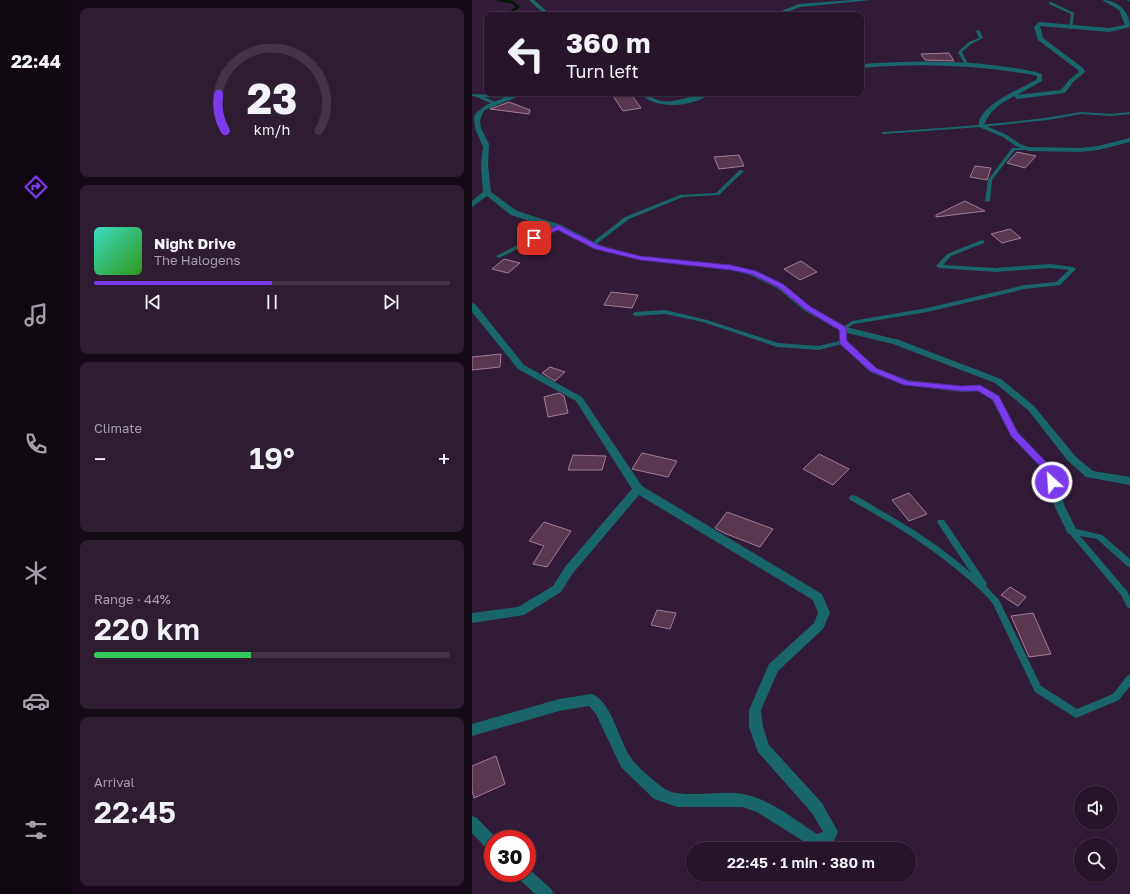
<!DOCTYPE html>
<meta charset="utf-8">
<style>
body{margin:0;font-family:"Golos Text",sans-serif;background:#2e1d31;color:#f1f3f6;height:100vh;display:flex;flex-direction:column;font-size:15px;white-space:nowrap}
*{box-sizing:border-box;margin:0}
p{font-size:13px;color:#a49ea8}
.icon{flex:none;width:22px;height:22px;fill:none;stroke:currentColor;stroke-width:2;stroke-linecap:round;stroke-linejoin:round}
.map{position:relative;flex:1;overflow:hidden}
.panel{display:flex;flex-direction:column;gap:8px;padding:8px;background:#150b17;width:400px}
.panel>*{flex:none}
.banner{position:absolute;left:12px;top:12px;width:380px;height:84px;border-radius:8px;box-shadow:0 1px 3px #0004,0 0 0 1px #423346;background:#261429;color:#f1f3f6;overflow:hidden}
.fabs{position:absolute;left:602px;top:786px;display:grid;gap:8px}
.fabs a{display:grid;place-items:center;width:44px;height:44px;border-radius:50%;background:#261429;box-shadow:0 1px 3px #0004,0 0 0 1px #423346;font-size:20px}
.speed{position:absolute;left:12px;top:830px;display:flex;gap:8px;font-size:20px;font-weight:700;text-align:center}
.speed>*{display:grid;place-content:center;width:52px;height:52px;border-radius:50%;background:#261429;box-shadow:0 1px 3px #0004,0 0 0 1px #423346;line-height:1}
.speed .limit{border:6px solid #d22;background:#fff;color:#111}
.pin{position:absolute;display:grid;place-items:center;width:34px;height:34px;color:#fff;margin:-17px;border-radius:8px;box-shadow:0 2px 6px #0006}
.me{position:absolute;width:44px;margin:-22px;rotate:334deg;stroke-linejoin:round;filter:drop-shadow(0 0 3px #0008)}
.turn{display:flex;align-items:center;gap:14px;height:84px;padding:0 16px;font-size:18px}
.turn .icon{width:52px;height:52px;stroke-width:2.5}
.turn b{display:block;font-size:28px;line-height:34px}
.big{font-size:30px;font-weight:600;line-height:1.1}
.panel .widget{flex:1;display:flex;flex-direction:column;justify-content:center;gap:6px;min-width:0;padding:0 14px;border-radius:8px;background:#2e1d31}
.panel .dial{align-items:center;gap:0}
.dial svg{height:104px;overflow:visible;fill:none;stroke:#423346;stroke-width:7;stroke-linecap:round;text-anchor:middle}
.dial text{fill:#f1f3f6;stroke:none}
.song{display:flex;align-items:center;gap:12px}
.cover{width:48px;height:48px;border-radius:6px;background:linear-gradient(135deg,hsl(170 70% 55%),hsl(110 70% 35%))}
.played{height:4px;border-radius:2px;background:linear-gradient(90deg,#7c3aed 50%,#423346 50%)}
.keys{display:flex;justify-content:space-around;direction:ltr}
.heat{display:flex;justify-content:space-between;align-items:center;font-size:22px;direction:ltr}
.charge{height:6px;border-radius:3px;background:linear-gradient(90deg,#34c759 44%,#423346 0)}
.trip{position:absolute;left:214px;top:842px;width:230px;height:40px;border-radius:20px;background:#261429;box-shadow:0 1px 3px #0004,0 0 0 1px #423346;font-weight:600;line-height:40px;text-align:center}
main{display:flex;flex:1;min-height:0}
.tab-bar{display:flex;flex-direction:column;width:72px;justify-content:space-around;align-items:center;background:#0f0810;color:#a49ea8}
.tab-bar .icon{width:28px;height:28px}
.tab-bar .active{color:#7c3aed}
.tab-bar b{font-size:18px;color:#f1f3f6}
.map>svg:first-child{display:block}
</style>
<main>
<nav class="tab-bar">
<b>22:44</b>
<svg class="icon active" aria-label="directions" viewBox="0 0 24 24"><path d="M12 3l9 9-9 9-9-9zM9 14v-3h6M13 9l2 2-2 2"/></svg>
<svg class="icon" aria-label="music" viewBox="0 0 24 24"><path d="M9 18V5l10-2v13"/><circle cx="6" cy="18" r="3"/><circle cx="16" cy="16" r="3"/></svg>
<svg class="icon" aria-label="phone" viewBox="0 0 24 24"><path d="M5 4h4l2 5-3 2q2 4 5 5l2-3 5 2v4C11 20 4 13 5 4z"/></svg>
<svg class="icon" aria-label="climate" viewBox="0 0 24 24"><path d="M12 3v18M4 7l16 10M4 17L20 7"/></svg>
<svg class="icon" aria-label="car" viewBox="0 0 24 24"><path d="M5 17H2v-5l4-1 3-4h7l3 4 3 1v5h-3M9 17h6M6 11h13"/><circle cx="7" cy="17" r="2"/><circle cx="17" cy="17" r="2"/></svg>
<svg class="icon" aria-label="filters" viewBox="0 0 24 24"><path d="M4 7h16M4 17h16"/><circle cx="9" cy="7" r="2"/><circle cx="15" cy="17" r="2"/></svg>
</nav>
<section class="panel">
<div class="widget dial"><svg viewBox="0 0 100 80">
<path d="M14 69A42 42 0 1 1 86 69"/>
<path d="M14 69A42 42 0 0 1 9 41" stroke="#7c3aed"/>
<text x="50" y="56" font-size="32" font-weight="700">23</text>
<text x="50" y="72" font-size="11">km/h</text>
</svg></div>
<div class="widget">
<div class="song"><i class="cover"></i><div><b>Night Drive</b><p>The Halogens</p></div></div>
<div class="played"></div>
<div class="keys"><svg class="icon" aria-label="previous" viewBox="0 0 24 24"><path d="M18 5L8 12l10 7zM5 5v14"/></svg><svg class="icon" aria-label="pause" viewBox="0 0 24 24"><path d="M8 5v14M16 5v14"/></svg><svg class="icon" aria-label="next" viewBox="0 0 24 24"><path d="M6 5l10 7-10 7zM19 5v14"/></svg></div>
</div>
<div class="widget"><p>Climate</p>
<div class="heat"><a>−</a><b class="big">19°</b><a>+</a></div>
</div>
<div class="widget"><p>Range · 44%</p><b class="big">220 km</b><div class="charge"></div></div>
<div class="widget"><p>Arrival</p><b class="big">22:45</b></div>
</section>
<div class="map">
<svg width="658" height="894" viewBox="0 0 658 894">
<rect width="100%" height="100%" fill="#321b37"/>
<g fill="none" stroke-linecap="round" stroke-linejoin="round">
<!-- stream -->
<polyline stroke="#021701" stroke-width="2.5" points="26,0 40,2 46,7 34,15"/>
</g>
<!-- building -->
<g fill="#5a374e" stroke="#a27b93">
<polygon points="477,53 482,61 453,60 449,54"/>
<polygon points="139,93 158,93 169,108 151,111"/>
<polygon points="37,102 58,110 57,114 18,109"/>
<polygon points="545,152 564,156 553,168 535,163"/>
<polygon points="267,155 272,166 247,169 242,157"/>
<polygon points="503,166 519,168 515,180 498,177"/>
<polygon points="493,201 513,211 464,217 464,215"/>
<polygon points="538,229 549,238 530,243 519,234"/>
<polygon points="32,259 48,263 36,273 20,269"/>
<polygon points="329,261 345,272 328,280 312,269"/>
<polygon points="139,292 166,295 160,308 132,305"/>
<polygon points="29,354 28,367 0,370 0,357"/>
<polygon points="78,367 93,372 83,381 70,373"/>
<polygon points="87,393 92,396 96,413 76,417 72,397"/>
<polygon points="170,453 205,461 196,477 160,469"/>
<polygon points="347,454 377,469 361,485 331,469"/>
<polygon points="101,455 134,456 130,470 96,470"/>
<polygon points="437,493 455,514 437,521 420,500"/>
<polygon points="255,512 301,529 288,547 252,533 243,528"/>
<polygon points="72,522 99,531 75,567 61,564 72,546 57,541"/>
<polygon points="538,587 554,597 546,606 529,595"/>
<polygon points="185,610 204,613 198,629 179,625"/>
<polygon points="561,613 579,654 557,657 539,616"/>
<polygon points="24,756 33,784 2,798 0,790 0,766"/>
</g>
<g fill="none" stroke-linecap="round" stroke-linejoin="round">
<!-- service -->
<g fill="#18666b" fill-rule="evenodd">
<polygon points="655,0 658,0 658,1 656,1"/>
<polygon points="577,2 579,2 602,13 600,29 597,28 599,14 577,4"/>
<polygon points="506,30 508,31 511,38 499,44 490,52 496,64 493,65 486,52 497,42 507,38 504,31"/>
<polygon points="0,94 38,96 40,97 38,98 12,97 23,102 23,103 21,104 5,97 0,96"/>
<path d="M609,112L639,114L658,112V114L639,116L609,114L576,120L509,127L411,134L409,133L411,132C477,127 544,124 609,112Z"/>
<polygon points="540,148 556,148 558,149 556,150 543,150 520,180 518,201 513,202 516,180"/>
<polygon points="268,170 272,171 247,195 211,197 157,219 122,246 120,247 117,245 153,217 208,195 244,193"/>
<polygon points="86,225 89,227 88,228 29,257 27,258 24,256"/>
<polygon points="510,240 512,241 512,243 479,256 471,265 524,268 578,264 601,267 604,269 588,285 553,289 455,312 382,324 371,331 368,329 380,321 455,308 553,285 584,282 597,270 578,268 524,272 467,268 464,266 475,254"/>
<polygon points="193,310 235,320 306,343 347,346 371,340 374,342 373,343 347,350 305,347 231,322 193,314 163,316 160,314 163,312"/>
<path d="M381,495C390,498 399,505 408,510C440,528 471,548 499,573L465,522L466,520H472L514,582L515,584L514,586L527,600L569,686L605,709L641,694L655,676L658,675V686L647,700L604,718L563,692L521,604C513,594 504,586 495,578C459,547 420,523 378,500L377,498L378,496Z"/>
<polygon points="600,528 630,535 658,559 658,567 655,566 625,539 608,536 655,591 658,597 658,608 655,607 649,595 597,533 596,531 597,529"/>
</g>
<!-- minor -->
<g fill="#18666b" fill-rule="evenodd">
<polygon points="57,0 62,0 79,15 73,15"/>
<polygon points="380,0 399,0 328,7 307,15 299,15 327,4"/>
<path d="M630,0C645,0 658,11 658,27L637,32L568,26L571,38L611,68L613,72L601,82L593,93L545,99L542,96C529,103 518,110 512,125L535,135L548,144L557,147L608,148L626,146L658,138V142L626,150L608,152L556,151L544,146L531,137L507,127C504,105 550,89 565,79V76L561,75C504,65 447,63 389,68V64C435,61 482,60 528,66C542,68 556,69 570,74V81L545,95L589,90L597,80L607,72L606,70L566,40L562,27L567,22L637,28L653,25L647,10Z"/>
<polygon points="44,93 51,93 45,97 13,110 10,114 8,121 9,128 17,144 16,165 19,192 45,211 89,225 128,245 168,256 259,266 284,271 311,284 339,307 374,327 427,340 529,379 562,406 604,457 621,471 658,477 658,485 614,477 596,461 556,410 523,383 421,344 375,333 375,341 404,368 436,380 490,386 508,385 527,396 546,432 581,469 593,507 605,531 604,534 596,534 583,507 571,470 539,436 520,400 506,391 490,392 432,385 398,372 368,344 367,330 333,311 305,288 278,275 259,270 168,260 122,249 83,229 39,215 15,196 0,207 0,201 11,192 9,165 11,147 3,128 2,117 5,112 14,105"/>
<path d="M168,93H174C195,112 217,93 239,93C222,107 184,111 168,93Z"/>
<path d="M0,303L3,304L52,365L110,397L170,486L350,594L358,613L351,629L306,671L289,710L291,727L297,745L350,803L366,832L361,843L344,849L285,812L270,807H206L182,799L149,767L124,714L117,706L87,711L0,736V724L87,699L120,694C140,702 147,741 159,758C165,767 181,780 190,787C206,801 250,789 271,794C298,799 322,819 345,834L351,832L340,813L286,752L277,727V710L297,664L342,623L346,613L341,600L167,495L101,573L89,592L52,615L0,623V613L46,607L81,586L93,567L160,489L104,401L46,369L0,312Z"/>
<polygon points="0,816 5,818 25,839 21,839 21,852 16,850 0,833"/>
<polygon points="55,867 79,889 82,894 63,894 46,878 44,873 55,873"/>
</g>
</g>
<!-- route -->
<polygon fill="#7c3aed" stroke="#51269a" points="86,225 128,246 168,256 259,265 284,271 311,284 339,307 374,327 375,341 404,368 436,381 490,386 508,385 527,396 546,433 579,467 585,482 580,485 577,484 572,470 539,436 521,400 506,391 490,391 432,385 398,371 368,344 367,330 334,310 306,287 279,274 259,270 168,260 123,249 86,230 65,240 59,238"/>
</svg>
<div class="fabs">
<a><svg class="icon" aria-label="sound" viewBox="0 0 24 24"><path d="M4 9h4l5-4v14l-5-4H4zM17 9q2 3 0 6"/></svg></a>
<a><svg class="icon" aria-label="search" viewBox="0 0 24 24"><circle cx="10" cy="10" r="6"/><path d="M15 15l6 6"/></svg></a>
</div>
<div class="speed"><div class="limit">30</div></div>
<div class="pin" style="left:62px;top:238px;background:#d93025"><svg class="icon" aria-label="arrive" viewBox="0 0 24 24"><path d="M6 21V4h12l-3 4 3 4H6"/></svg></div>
<svg class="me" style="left:580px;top:482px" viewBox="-20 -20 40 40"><circle r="17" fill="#7c3aed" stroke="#fff" stroke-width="3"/><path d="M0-11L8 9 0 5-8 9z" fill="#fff"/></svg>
<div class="trip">22:45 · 1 min · 380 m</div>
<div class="banner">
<div class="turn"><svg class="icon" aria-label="left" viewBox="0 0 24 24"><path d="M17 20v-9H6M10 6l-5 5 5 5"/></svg><div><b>360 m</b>Turn left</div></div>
</div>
</div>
</main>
